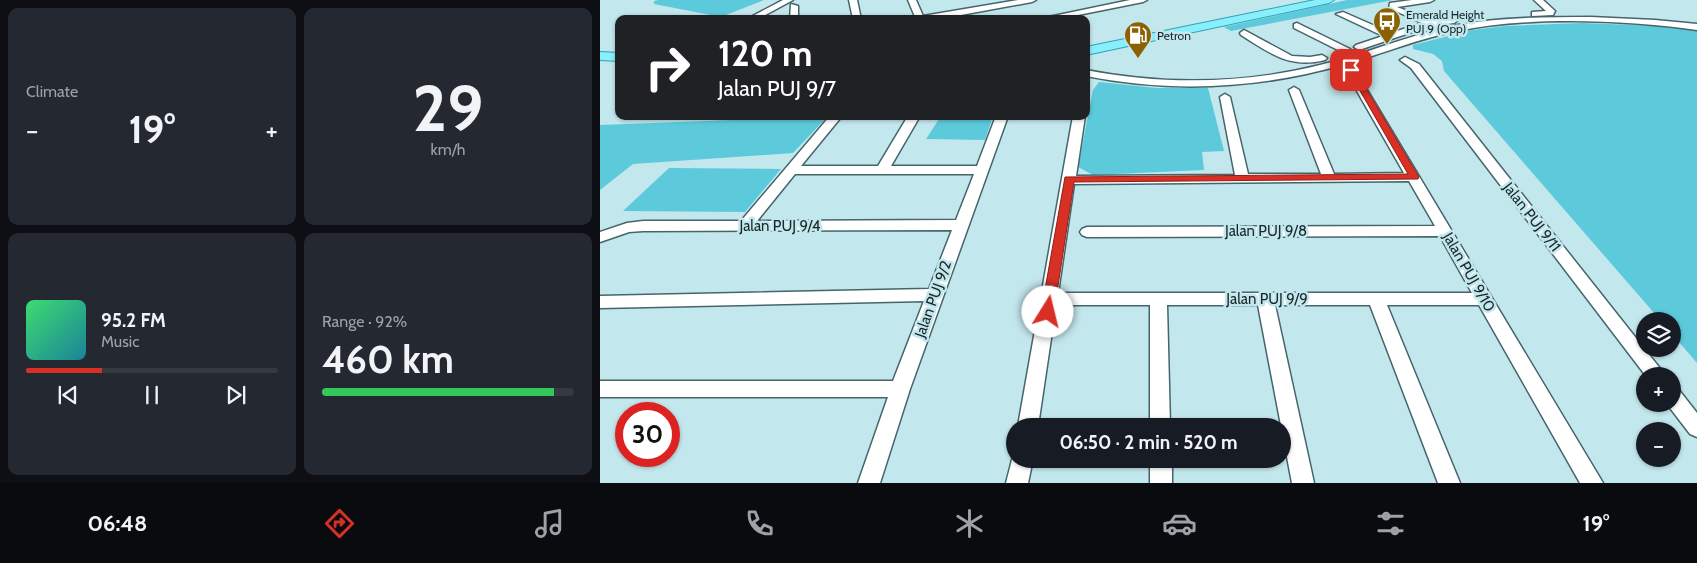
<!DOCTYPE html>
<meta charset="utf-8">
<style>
body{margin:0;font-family:Cabin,sans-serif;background:#242831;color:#f1f3f6;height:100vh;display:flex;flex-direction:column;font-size:19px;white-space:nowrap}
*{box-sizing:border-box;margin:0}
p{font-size:16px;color:#9ea1a6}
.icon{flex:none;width:28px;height:28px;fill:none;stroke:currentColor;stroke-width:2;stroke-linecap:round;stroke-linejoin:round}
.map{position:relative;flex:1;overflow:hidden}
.side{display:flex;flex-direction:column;gap:8px;padding:8px;background:#0d0f14;width:600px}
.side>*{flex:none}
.hud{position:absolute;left:15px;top:15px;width:475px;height:105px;border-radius:10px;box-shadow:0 1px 4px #0004;background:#202124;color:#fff;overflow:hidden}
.buttons{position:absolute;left:1036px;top:312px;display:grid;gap:10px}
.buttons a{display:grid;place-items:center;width:45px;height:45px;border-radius:50%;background:#171b24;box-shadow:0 1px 4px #0004;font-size:25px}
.speed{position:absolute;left:15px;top:402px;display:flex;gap:10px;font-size:25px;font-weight:700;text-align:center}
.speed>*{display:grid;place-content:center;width:65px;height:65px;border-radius:50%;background:#171b24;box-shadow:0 1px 4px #0004;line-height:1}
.speed .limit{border:8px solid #d22;background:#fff;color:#111}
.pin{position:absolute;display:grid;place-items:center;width:42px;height:42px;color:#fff;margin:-21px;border-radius:10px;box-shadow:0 2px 8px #0006}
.me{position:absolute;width:55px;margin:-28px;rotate:9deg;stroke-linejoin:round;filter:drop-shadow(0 0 4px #0008)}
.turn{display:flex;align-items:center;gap:18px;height:105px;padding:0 20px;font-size:22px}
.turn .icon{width:65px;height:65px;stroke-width:2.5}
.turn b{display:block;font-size:35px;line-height:42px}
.big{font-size:38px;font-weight:800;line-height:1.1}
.side .tile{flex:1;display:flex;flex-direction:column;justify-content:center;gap:8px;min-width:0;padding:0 18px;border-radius:10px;background:#242831}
.side .dial{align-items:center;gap:0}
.dial b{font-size:65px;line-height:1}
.song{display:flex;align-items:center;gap:15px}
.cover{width:60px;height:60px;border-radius:8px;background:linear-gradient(135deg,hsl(140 70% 55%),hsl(190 70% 35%))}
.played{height:5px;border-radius:2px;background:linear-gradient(90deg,#d93025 30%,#363941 30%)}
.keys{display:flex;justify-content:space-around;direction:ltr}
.heat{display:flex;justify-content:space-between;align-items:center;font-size:28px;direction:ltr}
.charge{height:8px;border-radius:4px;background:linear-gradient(90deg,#34c759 92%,#363941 0)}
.side .tiles{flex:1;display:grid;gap:8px;grid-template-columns:repeat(2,1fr)}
.trip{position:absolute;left:406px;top:418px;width:285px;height:50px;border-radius:25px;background:#171b24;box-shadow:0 1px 4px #0004;font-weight:800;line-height:50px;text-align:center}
.menu{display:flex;height:80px;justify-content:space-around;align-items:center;background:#090b0e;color:#9ea1a6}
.menu .icon{width:35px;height:35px}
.menu .active{color:#d93025}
.menu b{font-size:22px;color:#f1f3f6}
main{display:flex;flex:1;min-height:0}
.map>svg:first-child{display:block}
</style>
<main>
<section class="side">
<div class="tiles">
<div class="tile"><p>Climate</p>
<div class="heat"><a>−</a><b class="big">19°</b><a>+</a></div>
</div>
<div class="tile dial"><b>29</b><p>km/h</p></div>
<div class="tile">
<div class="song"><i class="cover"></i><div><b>95.2 FM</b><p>Music</p></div></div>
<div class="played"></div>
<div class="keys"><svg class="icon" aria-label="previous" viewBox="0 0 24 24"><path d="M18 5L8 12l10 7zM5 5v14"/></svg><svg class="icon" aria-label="pause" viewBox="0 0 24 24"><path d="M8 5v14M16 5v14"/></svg><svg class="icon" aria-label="next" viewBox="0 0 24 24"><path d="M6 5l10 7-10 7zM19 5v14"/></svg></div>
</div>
<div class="tile"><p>Range · 92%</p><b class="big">460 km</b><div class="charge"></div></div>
</div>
</section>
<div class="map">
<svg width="1097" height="483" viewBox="0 0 1097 483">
<rect width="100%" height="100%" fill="#c2e7ed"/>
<!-- green -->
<g fill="#5ccadb">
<polygon points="58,0 164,0 121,17 54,4 54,1"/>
<polygon points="747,0 793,0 631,31 624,27"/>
<polygon points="981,23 1061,26 1097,30 1097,363 1073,335 1072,321 1061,321 844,71 842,61 833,54 813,49 813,45 872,30 905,26"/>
<polygon points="499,82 557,88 608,88 624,151 602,152 604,170 493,175 478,167 493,90"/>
<polygon points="190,116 228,116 193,153 33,164 0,190 0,125 187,118"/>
<polygon points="341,116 393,116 385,140 326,139"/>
<polygon points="69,168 181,169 145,212 23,211"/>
</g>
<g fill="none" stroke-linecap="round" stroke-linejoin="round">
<!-- minor casing -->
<g stroke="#45656b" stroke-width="3">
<g id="minor">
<polygon points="183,0 193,0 158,19 147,19"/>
<polygon points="249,0 257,0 261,19 253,19"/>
<polygon points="308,0 316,0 323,16 418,0 436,0 432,2 339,19 316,19"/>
<polygon points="530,0 547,0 543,2 458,19 439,19"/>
<polygon points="812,0 834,0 830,2 797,7 831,20 854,17 858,20 854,23 839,25 835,28 830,26 759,50 754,47 756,45 783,36 736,14 743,12 791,33 822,23 789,8 790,3"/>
<polygon points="934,0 943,0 955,11 953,15 932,16 932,12 946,11"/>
<polygon points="191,4 198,6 198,19 190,19"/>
<path d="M991,17L1055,20L1097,24V30C1024,20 929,16 857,31C821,38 786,52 751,63L1003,483H980L879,305H787L860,483H838L770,305H675L714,483H692L658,305H567L570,426H550V305H456L438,426H418L473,116H485L476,176L635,175L620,97L625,94L630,97L648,174H721L689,90L694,87L699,90L734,174L804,173L742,65C658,89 572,93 486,76V70C563,85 644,84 720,65C766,54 811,34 858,25C902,17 947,17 991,17ZM809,181L835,226L487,227L482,229L480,232L482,235L487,237L840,236L872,293H458L474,184Z"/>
<polygon points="697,23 750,49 752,51 750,53 744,53 694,28 694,24"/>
<path d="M644,30L692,56L710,57L722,55L727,58L725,60C689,69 670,53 641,35L640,33Z"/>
<polygon points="805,57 819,64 1066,376 1046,376 811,68 800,60"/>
<path d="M230,116H242L201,166H278L308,116H320L291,166H377L396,116H408L310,389L280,483H258L288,397H0V381H293L324,301L0,308V296L329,289L352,230L43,231L29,232L0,242V232L27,223L43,221H141ZM195,174H374L356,220L157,221Z"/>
<polygon points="1072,388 1079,390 1097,413 1097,437 1090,434 1067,404 1072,404"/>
<polygon points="414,452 415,459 433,459 428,483 406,483"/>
<rect x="550" y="459" width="22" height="24"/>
</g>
</g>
<!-- major casing -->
<g stroke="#2fa2b2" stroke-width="2">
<g id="major">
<polygon points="715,0 734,0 729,3 486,55 486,47"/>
<polygon points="0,52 19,53 19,61 0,60"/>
</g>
</g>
<!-- minor -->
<use href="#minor" fill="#fff" fill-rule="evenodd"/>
<!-- major -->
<use href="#major" fill="#89effd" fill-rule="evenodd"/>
</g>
<!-- route -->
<polygon fill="#d93025" stroke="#8d1f18" points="749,68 755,70 819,177 818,179 474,182 454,312 452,316 443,316 441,312 465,177 808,174 748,70"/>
<!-- icons -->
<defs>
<g id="bus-pin" transform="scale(1.4375)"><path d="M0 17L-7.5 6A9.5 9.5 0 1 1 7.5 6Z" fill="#8b6102" stroke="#c2e7ed"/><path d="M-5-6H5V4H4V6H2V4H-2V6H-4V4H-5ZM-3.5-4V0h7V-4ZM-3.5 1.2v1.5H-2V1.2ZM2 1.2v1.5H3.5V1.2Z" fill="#fff"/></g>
<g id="fuel-pin" transform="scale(1.4375)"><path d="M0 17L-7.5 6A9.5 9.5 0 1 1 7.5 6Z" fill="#8b6102" stroke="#c2e7ed"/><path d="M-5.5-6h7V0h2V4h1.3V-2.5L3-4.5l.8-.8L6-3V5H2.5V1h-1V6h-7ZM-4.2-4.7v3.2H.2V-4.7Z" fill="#fff"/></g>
</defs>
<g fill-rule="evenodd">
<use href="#bus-pin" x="787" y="21"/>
<use href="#fuel-pin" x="538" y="35"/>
</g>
<g text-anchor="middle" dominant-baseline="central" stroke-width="5" stroke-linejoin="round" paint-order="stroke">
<!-- far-poi labels -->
<g font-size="12" fill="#1a272a" stroke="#c2e7ed" text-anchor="start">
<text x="806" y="14">Emerald Height<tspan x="806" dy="14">PUJ 9 (Opp)</tspan></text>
<text x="557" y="35">Petron</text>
</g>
<!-- street labels -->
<g font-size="15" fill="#1a272a" stroke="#c2e7ed">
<text transform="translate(932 217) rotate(52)">Jalan PUJ 9/11</text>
<text x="180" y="226">Jalan PUJ 9/4</text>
<text x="666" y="231">Jalan PUJ 9/8</text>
<text transform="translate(869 272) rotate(60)">Jalan PUJ 9/10</text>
<text transform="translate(333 299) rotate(-70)">Jalan PUJ 9/2</text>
<text x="667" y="299">Jalan PUJ 9/9</text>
</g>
</g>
</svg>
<div class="buttons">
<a><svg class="icon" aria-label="layers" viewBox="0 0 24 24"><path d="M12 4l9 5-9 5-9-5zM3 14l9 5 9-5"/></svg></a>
<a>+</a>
<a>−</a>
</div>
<div class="speed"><div class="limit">30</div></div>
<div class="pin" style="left:751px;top:70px;background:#d93025"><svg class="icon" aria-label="arrive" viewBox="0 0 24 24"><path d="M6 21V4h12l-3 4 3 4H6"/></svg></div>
<svg class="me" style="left:448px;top:312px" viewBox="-20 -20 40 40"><circle r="19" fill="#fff"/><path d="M0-13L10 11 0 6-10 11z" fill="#d93025"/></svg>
<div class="trip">06:50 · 2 min · 520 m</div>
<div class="hud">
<div class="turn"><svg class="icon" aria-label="right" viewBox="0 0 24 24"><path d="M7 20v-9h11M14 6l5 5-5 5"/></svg><div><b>120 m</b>Jalan PUJ 9/7</div></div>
</div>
</div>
</main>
<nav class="menu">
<b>06:48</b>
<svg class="icon active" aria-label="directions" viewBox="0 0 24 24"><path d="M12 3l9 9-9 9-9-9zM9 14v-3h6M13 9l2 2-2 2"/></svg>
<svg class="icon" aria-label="music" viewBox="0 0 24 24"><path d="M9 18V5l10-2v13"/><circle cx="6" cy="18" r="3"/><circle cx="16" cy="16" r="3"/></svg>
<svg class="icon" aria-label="phone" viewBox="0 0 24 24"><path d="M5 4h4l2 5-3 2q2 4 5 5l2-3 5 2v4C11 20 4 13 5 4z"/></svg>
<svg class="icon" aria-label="climate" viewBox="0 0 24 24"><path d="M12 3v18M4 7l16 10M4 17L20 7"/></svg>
<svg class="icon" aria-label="car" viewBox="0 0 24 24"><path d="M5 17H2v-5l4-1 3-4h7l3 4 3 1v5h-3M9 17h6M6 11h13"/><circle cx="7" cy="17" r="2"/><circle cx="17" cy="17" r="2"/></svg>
<svg class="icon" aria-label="filters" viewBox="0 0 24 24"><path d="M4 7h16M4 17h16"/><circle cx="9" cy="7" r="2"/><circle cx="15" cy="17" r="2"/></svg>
<b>19°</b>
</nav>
